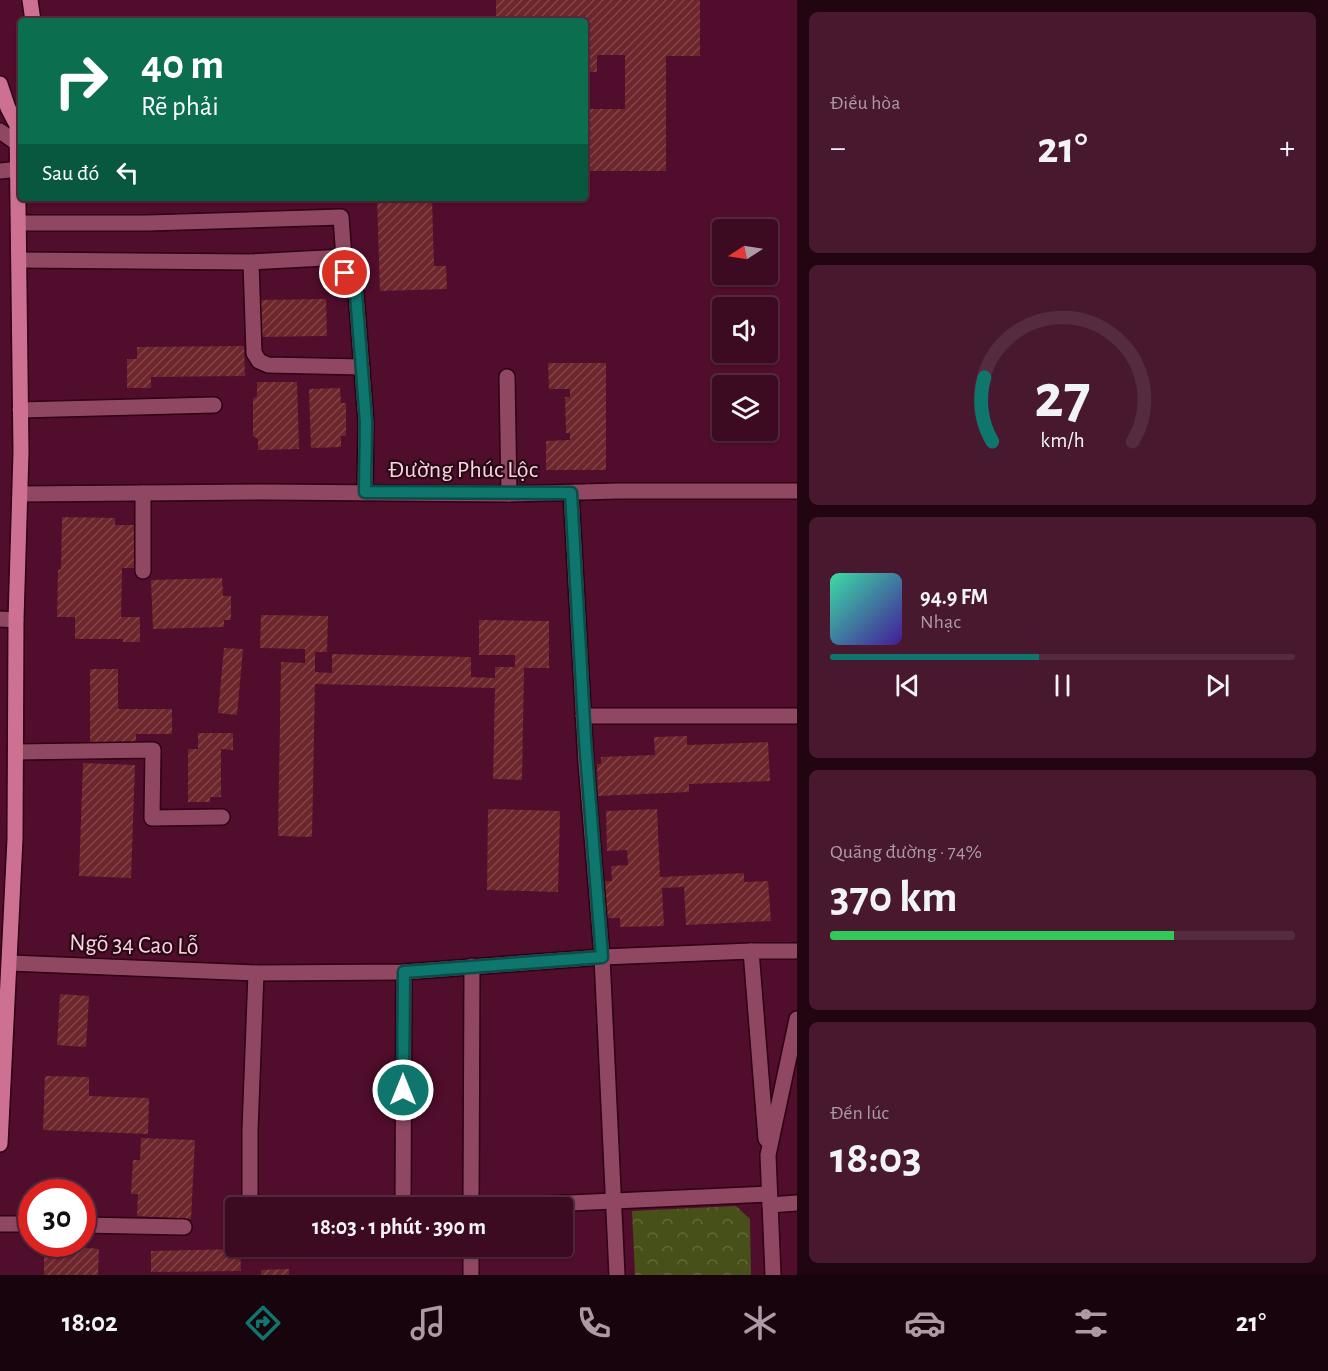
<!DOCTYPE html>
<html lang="vi">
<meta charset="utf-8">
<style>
body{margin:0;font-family:"Alegreya Sans",sans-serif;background:#47182e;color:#f1f3f6;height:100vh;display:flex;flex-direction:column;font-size:22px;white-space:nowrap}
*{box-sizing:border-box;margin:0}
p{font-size:20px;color:#ac9aa5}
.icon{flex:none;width:33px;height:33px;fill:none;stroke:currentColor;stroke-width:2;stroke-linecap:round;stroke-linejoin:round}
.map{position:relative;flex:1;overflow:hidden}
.details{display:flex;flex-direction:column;gap:12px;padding:12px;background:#210612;width:531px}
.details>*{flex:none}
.banner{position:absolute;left:18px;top:18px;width:570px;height:183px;border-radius:6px;box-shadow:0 2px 4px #0004,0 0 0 2px #552b3f;background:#0b6e4f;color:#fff;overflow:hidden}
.needle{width:39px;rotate:258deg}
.controls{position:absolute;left:712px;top:219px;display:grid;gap:12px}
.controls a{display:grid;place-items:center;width:66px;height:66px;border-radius:6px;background:#3c0a21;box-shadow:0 2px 4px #0004,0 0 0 2px #552b3f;font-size:30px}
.speed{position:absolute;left:18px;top:1179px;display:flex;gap:12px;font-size:30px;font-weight:700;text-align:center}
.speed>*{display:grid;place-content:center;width:78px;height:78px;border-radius:50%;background:#3c0a21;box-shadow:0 2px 4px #0004,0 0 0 2px #552b3f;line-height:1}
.speed .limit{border:9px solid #d22;background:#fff;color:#111}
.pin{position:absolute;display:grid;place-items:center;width:51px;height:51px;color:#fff;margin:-26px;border:3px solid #fff;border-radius:50%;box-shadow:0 2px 6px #0007}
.me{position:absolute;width:66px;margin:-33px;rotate:0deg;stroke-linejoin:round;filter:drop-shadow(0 0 4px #0008)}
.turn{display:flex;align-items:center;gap:21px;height:126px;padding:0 24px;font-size:27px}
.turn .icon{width:78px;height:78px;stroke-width:2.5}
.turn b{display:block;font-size:42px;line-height:51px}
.then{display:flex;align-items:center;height:57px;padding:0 24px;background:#0003;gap:12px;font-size:22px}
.big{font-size:45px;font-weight:600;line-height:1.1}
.details .widget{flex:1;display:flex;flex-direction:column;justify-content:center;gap:9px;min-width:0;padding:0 21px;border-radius:9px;background:#47182e}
.details .dial{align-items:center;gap:0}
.dial svg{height:156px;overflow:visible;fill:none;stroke:#552b3f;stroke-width:7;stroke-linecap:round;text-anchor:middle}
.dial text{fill:#f1f3f6;stroke:none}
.song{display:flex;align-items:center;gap:18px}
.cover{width:72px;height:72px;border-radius:9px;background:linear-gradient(135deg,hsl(160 70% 55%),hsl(260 70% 35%))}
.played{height:6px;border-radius:3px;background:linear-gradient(90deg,#0f766e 45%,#552b3f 45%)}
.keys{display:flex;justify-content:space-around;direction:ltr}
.heat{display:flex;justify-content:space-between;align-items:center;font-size:33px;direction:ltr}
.charge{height:9px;border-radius:4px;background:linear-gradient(90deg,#34c759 74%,#552b3f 0)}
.trip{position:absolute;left:225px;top:1197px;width:348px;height:60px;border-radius:6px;background:#3c0a21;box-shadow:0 2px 4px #0004,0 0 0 2px #552b3f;font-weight:600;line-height:60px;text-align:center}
.tab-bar{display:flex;height:96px;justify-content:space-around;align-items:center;background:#18040d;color:#ac9aa5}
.tab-bar .icon{width:42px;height:42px}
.tab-bar .current{color:#0f766e}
.tab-bar b{font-size:27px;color:#f1f3f6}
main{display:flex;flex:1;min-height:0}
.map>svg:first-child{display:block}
</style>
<main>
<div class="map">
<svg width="797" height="1275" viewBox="0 0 797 1275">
<defs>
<pattern id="park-crowns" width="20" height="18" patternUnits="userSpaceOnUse" patternTransform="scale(1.5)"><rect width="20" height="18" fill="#475018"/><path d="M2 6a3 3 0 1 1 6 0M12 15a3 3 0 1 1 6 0" fill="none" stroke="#626839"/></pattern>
<pattern id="building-hatch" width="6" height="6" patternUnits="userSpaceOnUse" patternTransform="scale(1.5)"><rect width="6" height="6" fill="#6d262c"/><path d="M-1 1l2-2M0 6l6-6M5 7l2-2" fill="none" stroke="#83454a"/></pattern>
</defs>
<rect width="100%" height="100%" fill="#500d2c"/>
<!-- park -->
<polygon fill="url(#park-crowns)" points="736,1206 750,1219 751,1275 635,1275 632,1211"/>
<!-- building -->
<g fill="url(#building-hatch)">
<polygon points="496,0 700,0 700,56 666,56 666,171 585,171 585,109 625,109 625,55 597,55 597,72 585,72 585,21 496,21"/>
<polygon points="377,198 432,198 434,266 446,266 447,289 380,291"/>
<polygon points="326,299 327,336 256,337 255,300"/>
<polygon points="244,346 245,376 151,377 151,388 127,388 127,359 137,359 137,347"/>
<polygon points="548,363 606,363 606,470 546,470 546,441 570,440 570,433 566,433 565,397 570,397 570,389 549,389"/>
<polygon points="257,382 297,382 299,449 258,450 258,439 253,436 253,399 257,396"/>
<polygon points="340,388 341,403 346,403 346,436 341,436 341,447 311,448 309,389"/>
<polygon points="62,517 115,518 115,525 140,525 140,568 122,568 121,617 140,617 140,642 123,642 123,639 75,639 75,617 57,617 58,570 61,569"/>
<polygon points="222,578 223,596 231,596 231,620 224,620 224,627 153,629 151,580"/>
<polygon points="261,615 328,616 327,652 315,652 315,672 332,673 332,654 471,657 471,677 495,678 495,667 515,667 515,655 479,655 479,620 549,621 549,668 524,668 522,780 493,779 495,688 315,684 312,837 278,836 281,662 305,663 305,649 260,648"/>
<polygon points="224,648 243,649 237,715 218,713"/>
<polygon points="90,669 118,669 118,709 172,709 172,734 136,734 136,743 90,743"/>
<polygon points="198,733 233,733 233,750 221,749 221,797 210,797 210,802 188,802 188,749 198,749"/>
<polygon points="687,736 687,745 768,742 770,781 689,784 689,792 598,796 597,764 601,764 601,757 655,755 654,737"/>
<polygon points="83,763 135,765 131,878 79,876"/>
<polygon points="488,809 560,811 558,892 487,890"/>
<polygon points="657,809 660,877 744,873 744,882 768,881 771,921 686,925 684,887 662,888 664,926 620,927 620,918 607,918 605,881 612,881 611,866 628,865 627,850 607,851 606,811"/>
<polygon points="60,994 89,996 86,1047 57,1045"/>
<polygon points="45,1076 89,1077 89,1096 149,1098 148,1134 43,1130"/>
<polygon points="141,1138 195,1140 191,1219 137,1216 138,1194 131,1194 133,1160 140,1160"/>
<polygon points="68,1246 99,1249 98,1275 44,1275 44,1247 69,1248"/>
<polygon points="240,1249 241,1271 151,1272 151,1251"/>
<polygon points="289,1269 289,1275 261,1275 261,1270"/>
</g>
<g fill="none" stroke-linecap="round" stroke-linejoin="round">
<!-- minor casing -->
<g stroke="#2e0014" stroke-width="18">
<g id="minor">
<polyline points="0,131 18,144"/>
<polyline points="0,171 19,169"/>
<polyline points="19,223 148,223 341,217 345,273 356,294 366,422 365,492"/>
<polyline points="19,260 251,262 344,257"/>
<polyline points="251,262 254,353 259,361 268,365 362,367"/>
<polyline points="507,377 509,494"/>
<polyline points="20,410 214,405"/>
<polyline points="571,493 586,763 602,957 617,1275"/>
<polyline points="21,494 266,492 509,494 618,491 797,491"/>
<polyline points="143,571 143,493"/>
<polyline points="0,619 16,620"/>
<polyline points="583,716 797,716"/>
<polyline points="16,752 153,750 152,818 222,817"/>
<polyline points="751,951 766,1139"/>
<polyline points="10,963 256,973 404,972 602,957 751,951 797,951"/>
<polyline points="770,1205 797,1203"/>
<polyline points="250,1208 250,1130 256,973"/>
<polyline points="403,1208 404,972"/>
<polyline points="458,1208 769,1194"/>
<polyline points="471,1208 472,966"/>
<polyline points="0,1224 32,1224"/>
<polyline points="82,1225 184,1227"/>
<polyline points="471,1246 471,1275"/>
<polyline points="773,1275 768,1155 797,1019"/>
</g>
</g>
<!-- major casing -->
<g stroke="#2e0014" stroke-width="18">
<g id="major">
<polyline points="30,0 33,21"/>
<polyline points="0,84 8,108 17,125 21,452 16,620 15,839 0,1144"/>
</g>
</g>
<!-- minor -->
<use href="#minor" stroke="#904862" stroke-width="15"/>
<!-- major -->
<use href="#major" stroke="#ce7091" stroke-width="15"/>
</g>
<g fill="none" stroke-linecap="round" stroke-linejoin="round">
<!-- route casing -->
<g stroke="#0a4d48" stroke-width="15">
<polyline id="route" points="345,273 356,294 366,422 365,492 571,493 585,740 602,957 404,972 403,1090"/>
</g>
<!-- route -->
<use href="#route" stroke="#0f766e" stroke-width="10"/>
</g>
<g text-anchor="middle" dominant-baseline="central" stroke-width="4.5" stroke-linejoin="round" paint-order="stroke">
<!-- street labels -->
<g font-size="24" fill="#fdd2df" stroke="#260914">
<text x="463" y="470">Đường Phúc Lộc</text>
<text transform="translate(134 945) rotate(2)">Ngõ 34 Cao Lỗ</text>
</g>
</g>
</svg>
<div class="controls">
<a><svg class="needle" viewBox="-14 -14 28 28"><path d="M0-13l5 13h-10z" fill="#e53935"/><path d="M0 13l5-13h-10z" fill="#ac9aa5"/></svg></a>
<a><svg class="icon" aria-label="sound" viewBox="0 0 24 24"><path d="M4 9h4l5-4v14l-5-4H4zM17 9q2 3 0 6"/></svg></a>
<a><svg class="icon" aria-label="layers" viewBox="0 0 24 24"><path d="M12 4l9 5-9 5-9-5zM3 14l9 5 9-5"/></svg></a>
</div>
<div class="speed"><div class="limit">30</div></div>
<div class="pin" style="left:345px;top:273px;background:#d93025"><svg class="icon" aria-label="arrive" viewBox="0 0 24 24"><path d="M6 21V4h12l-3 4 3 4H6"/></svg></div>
<svg class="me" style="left:403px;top:1090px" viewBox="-20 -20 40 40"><circle r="17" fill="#0f766e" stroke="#fff" stroke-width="3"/><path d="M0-11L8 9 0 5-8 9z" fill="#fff"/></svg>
<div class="trip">18:03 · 1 phút · 390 m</div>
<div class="banner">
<div class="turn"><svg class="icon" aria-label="right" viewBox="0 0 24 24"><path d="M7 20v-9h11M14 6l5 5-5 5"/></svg><div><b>40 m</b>Rẽ phải</div></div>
<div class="then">Sau đó<svg class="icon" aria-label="left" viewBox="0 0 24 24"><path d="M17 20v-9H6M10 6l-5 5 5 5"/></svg></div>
</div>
</div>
<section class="details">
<div class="widget"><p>Điều hòa</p>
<div class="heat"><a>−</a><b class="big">21°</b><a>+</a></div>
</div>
<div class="widget dial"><svg viewBox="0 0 100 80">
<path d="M14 69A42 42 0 1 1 86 69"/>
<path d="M14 69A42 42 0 0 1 10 36" stroke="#0f766e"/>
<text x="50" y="56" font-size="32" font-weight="700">27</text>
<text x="50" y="72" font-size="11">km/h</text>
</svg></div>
<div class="widget">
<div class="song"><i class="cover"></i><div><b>94.9 FM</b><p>Nhạc</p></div></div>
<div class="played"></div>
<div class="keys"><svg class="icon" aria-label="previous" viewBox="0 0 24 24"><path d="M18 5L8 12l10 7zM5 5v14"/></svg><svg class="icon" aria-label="pause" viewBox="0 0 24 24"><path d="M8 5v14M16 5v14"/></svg><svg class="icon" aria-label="next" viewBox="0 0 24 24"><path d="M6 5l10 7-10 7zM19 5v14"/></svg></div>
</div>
<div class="widget"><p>Quãng đường · 74%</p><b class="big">370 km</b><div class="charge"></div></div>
<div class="widget"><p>Đến lúc</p><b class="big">18:03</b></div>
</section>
</main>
<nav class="tab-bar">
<b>18:02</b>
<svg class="icon current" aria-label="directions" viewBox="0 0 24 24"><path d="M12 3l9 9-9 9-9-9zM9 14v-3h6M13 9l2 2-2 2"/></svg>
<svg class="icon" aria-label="music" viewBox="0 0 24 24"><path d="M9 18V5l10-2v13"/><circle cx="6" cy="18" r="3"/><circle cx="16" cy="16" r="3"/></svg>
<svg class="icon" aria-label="phone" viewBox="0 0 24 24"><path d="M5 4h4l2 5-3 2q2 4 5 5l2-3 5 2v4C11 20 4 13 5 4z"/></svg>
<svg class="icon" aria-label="climate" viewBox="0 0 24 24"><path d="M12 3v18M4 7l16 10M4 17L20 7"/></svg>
<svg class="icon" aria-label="car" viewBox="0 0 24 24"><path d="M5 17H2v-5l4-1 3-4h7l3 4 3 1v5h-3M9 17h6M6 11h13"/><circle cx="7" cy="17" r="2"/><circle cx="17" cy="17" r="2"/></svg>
<svg class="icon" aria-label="filters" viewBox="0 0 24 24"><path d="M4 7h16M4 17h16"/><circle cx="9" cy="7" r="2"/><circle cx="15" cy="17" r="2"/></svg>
<b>21°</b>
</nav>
